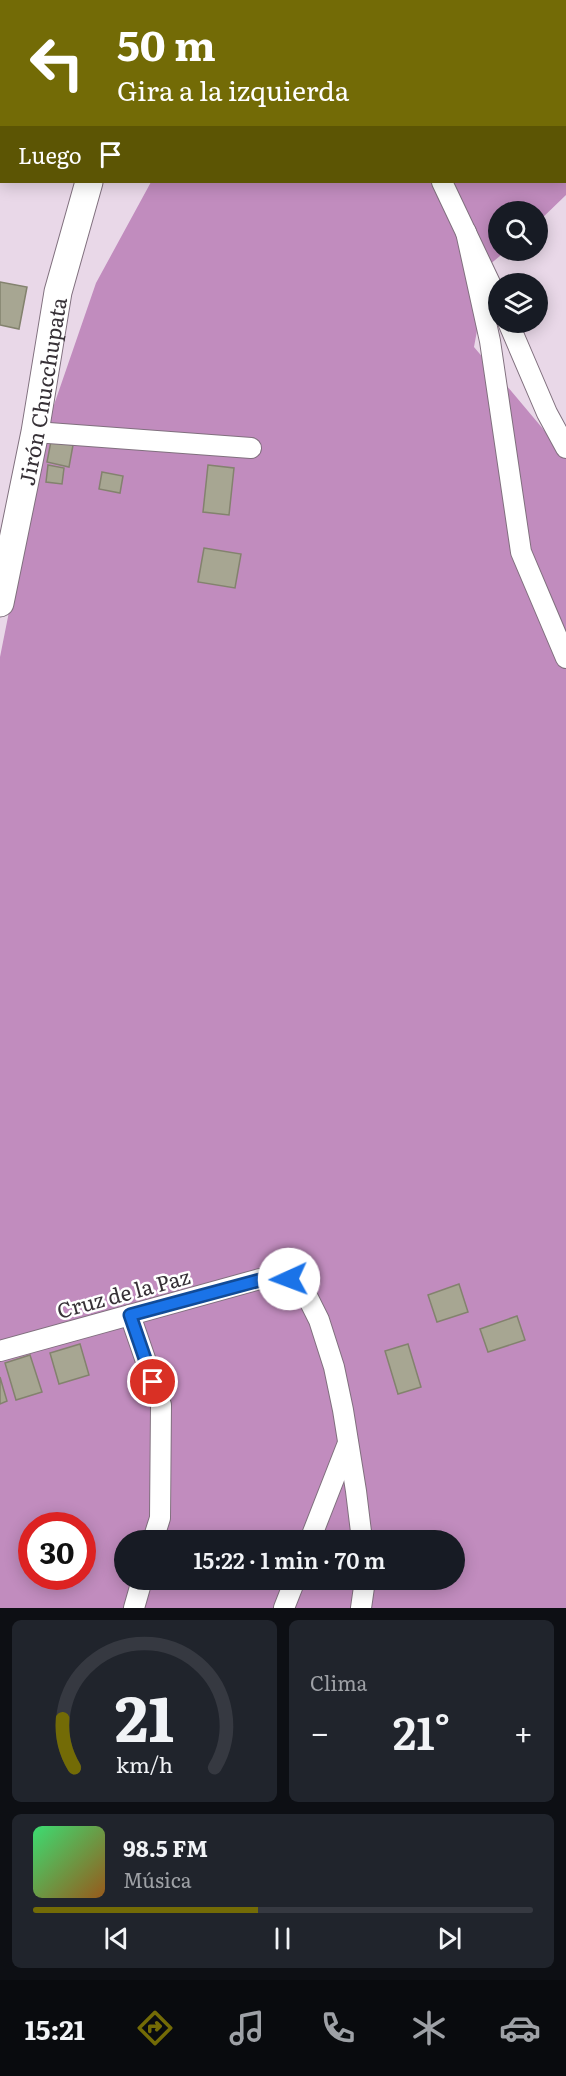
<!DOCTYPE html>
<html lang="es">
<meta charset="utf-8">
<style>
body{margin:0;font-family:Literata,serif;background:#20242c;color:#f1f3f6;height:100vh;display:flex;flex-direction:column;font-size:22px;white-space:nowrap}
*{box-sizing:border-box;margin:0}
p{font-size:20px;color:#9ea1a6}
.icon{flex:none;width:33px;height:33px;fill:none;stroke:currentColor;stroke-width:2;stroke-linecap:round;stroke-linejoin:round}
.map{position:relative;height:1608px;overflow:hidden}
.side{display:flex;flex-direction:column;gap:12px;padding:12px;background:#0d0f14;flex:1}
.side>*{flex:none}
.top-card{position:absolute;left:0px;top:0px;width:567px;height:183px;box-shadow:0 3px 15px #0003;background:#736b06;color:#fff;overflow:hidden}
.buttons{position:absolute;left:488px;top:201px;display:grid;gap:12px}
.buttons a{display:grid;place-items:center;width:60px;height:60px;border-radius:50%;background:#171b24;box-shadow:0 3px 15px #0003;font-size:30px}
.speed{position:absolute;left:18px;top:1512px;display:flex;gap:12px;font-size:30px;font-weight:700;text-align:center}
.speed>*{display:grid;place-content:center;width:78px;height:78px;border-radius:50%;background:#171b24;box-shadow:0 3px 15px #0003;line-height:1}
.speed .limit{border:9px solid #d22;background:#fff;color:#111}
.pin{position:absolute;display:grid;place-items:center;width:51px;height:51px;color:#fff;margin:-26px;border:3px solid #fff;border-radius:50%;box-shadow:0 2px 6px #0007}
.me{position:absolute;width:66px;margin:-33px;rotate:268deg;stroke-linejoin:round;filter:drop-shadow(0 0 4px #0008)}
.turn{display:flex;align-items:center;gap:21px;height:126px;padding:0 18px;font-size:27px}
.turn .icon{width:78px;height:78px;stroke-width:2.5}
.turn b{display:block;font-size:42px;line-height:51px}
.then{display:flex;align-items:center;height:57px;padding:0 18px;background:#0003;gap:12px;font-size:22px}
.big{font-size:45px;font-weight:600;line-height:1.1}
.side .widget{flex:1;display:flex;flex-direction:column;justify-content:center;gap:9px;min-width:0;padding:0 21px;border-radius:9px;background:#20242c}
.side .dial{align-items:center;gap:0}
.dial svg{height:156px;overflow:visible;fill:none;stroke:#363941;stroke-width:7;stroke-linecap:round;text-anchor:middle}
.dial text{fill:#f1f3f6;stroke:none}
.song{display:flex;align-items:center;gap:18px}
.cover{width:72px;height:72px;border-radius:9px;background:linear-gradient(135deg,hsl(140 70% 55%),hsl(30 70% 35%))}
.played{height:6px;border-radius:3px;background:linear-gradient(90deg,#736b06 45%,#363941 45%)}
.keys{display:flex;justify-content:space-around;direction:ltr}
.heat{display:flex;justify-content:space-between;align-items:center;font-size:33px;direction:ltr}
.side .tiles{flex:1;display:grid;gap:12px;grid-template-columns:1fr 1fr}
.widget:last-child{grid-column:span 2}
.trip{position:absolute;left:114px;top:1530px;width:351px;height:60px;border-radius:30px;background:#171b24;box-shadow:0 3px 15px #0003;font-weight:600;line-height:60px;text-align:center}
.menu{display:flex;height:96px;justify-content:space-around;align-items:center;background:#090b0e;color:#9ea1a6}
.menu .icon{width:42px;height:42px}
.menu .on{color:#736b06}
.menu b{font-size:27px;color:#f1f3f6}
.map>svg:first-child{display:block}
</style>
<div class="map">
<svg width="566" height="1608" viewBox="0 0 566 1608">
<rect width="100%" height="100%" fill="#e9d8e8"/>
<!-- forest -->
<path fill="#c18cbe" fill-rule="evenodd" d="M227,0H566V195L537,223V212H498V250L506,251L489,265L474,347L549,436L566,448V1608H0V657L45,431L96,283L151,182H566V2L227,1ZM32,1526H82V1576H32ZM124,1540H454V1580H124Z"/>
<!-- building -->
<g fill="#a7a692" stroke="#83826e" stroke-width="1.5">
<polygon points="0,282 27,287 19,329 0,325"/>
<polygon points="51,441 73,445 69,467 47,462"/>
<polygon points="48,465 64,468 62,484 46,482"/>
<polygon points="208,465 234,468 229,515 203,512"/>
<polygon points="102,472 123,476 120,493 99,489"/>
<polygon points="204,548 241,554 235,588 198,582"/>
<polygon points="459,1284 468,1312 437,1322 428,1295"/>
<polygon points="517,1316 525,1340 488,1352 480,1329"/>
<polygon points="80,1344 89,1375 59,1384 50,1353"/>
<polygon points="408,1344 421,1387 398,1394 385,1351"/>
<polygon points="30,1355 42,1392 16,1400 5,1363"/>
<polygon points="0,1377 7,1401 0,1404"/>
</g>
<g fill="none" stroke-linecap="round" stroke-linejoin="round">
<!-- street casing -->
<g stroke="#80707e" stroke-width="22">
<g id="street">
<polyline points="262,0 264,2"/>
<polyline points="39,2 40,0"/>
<polyline points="422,2 422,0"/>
<polyline points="0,59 2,56"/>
<polyline points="442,182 498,300"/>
<polyline points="466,232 490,341 521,552 566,658"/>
<polyline points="508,322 547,413 566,448"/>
<polyline points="35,432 251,448"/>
<polyline points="130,1315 161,1405 160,1518 153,1540"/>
<polyline points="0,1351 260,1279 289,1279 304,1290 319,1320 334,1367 343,1410 356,1491 362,1540"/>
<polyline points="310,1540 348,1443"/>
<polyline points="134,1608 142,1580"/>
<polyline points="284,1608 295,1580"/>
<polyline points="361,1608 365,1580"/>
</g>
</g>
<!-- secondary casing -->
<g stroke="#80707e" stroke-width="29">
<g id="secondary">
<polyline points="96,0 96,2"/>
<path id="s1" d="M0,603L35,432L58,292L89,182"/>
</g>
</g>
<!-- street -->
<use href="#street" stroke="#fff" stroke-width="20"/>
<!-- secondary -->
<use href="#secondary" stroke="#fff" stroke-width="27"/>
</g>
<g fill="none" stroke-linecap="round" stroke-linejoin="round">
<!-- route casing -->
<g stroke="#114b97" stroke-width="15">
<polyline id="route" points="153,1382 130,1315 260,1280 289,1279"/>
</g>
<!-- route -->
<use href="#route" stroke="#1a73e8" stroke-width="10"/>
</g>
<g text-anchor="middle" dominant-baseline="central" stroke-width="5" stroke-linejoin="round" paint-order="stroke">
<!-- street labels -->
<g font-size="21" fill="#373137" stroke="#fff">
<text stroke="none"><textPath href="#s1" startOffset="216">Jirón Chucchupata</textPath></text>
<text transform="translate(123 1292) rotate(-15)">Cruz de la Paz</text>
</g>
</g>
</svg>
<div class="buttons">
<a><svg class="icon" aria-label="search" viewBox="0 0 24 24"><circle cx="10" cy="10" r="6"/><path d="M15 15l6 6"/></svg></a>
<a><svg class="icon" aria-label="layers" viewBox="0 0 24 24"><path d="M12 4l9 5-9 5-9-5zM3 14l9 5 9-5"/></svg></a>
</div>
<div class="speed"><div class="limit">30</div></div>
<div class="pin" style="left:153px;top:1382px;background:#d93025"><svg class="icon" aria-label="arrive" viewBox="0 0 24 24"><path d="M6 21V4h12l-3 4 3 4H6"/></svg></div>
<svg class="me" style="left:289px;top:1279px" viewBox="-20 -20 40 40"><circle r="19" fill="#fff"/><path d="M0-13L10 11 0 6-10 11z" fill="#1a73e8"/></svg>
<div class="trip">15:22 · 1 min · 70 m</div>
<div class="top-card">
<div class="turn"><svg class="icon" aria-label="left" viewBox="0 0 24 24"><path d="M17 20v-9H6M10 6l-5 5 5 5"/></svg><div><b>50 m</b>Gira a la izquierda</div></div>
<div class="then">Luego<svg class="icon" aria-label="arrive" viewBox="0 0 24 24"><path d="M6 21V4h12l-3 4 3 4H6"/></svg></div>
</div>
</div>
<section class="side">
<div class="tiles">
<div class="widget dial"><svg viewBox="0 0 100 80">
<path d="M14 69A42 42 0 1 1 86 69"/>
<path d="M14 69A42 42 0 0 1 8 44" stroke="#736b06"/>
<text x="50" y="56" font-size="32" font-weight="700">21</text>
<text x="50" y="72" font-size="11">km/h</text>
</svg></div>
<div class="widget"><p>Clima</p>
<div class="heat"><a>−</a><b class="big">21°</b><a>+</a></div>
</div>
<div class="widget">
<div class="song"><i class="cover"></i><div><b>98.5 FM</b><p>Música</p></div></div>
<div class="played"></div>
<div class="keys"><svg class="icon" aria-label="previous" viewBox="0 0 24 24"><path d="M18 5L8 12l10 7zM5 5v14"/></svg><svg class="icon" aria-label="pause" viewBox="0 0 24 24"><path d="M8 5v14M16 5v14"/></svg><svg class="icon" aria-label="next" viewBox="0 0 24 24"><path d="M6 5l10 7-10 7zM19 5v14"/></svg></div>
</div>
</div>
</section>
<nav class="menu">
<b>15:21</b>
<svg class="icon on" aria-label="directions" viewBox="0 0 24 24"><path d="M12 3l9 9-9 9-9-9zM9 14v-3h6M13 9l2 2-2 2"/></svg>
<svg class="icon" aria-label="music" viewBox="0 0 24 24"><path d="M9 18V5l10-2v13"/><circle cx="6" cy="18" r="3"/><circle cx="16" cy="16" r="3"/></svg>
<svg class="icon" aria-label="phone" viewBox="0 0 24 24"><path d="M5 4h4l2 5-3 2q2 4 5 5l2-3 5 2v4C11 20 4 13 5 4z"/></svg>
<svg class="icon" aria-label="climate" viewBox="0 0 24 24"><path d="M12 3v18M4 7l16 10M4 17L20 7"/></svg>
<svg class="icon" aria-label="car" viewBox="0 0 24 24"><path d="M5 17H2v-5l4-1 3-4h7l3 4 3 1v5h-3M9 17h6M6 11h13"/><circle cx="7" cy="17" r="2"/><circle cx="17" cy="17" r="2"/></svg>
</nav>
